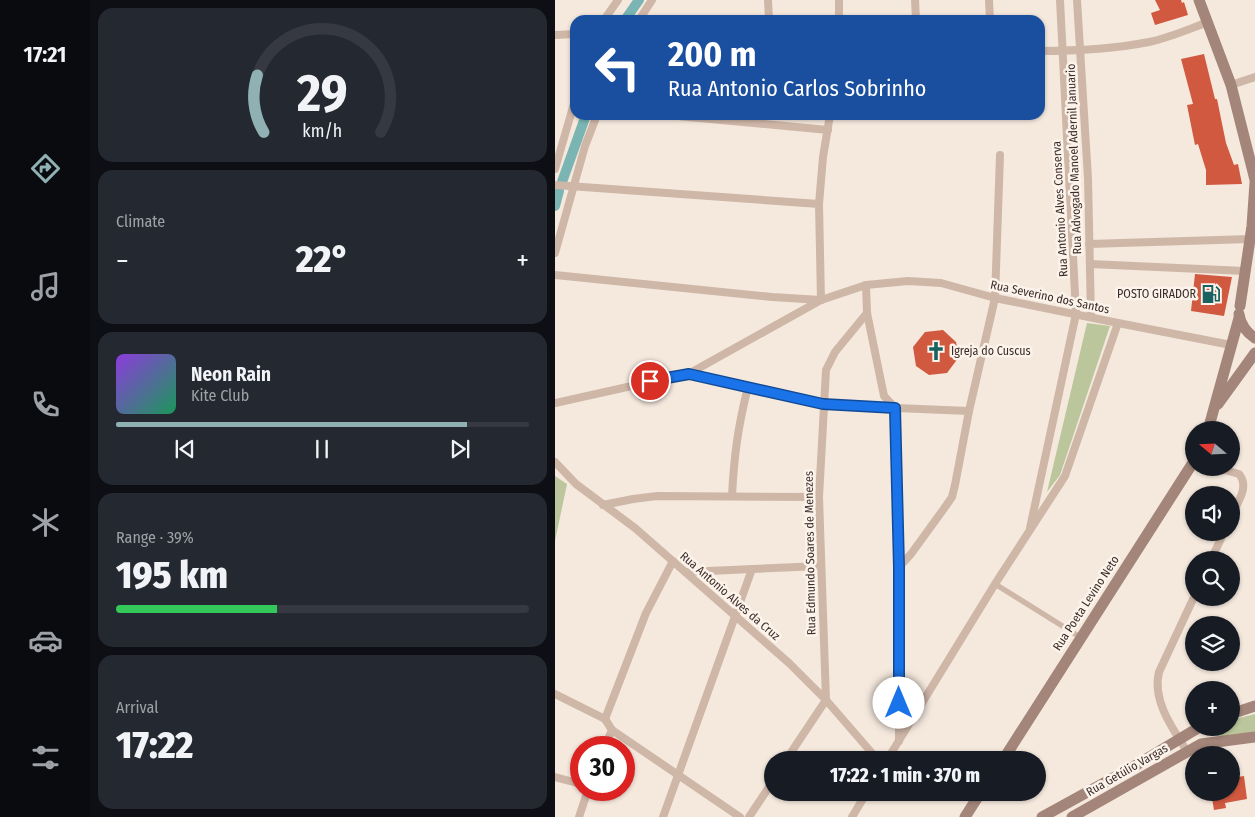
<!DOCTYPE html>
<meta charset="utf-8">
<style>
body{margin:0;font-family:"Fira Sans Condensed",sans-serif;background:#242831;color:#f1f3f6;height:100vh;display:flex;flex-direction:column;font-size:19px;white-space:nowrap}
*{box-sizing:border-box;margin:0}
p{font-size:16px;color:#9ea1a6}
.icon{flex:none;width:28px;height:28px;fill:none;stroke:currentColor;stroke-width:2;stroke-linecap:round;stroke-linejoin:round}
.map{position:relative;flex:1;overflow:hidden}
.details{display:flex;flex-direction:column;gap:8px;padding:8px;background:#0d0f14;width:465px}
.details>*{flex:none}
.guide{position:absolute;left:15px;top:15px;width:475px;height:105px;border-radius:15px;box-shadow:0 1px 4px #0004;background:#1a4fa0;color:#fff;overflow:hidden}
.needle{width:32px;rotate:289deg}
.tools{position:absolute;left:630px;top:421px;display:grid;gap:10px}
.tools a{display:grid;place-items:center;width:55px;height:55px;border-radius:50%;background:#171b24;box-shadow:0 1px 4px #0004;font-size:25px}
.speed{position:absolute;left:15px;top:736px;display:flex;gap:10px;font-size:25px;font-weight:700;text-align:center}
.speed>*{display:grid;place-content:center;width:65px;height:65px;border-radius:50%;background:#171b24;box-shadow:0 1px 4px #0004;line-height:1}
.speed .limit{border:8px solid #d22;background:#fff;color:#111}
.pin{position:absolute;display:grid;place-items:center;width:42px;height:42px;color:#fff;margin:-21px;border:2px solid #fff;border-radius:50%;box-shadow:0 1px 5px #0007}
.me{position:absolute;width:55px;margin:-28px;rotate:0deg;stroke-linejoin:round;filter:drop-shadow(0 0 4px #0008)}
.turn{display:flex;align-items:center;gap:18px;height:105px;padding:0 15px;font-size:22px}
.turn .icon{width:65px;height:65px;stroke-width:2.5}
.turn b{display:block;font-size:35px;line-height:42px}
.big{font-size:38px;font-weight:800;line-height:1.1}
.details .card{flex:1;display:flex;flex-direction:column;justify-content:center;gap:8px;min-width:0;padding:0 18px;border-radius:15px;background:#242831}
.details .dial{align-items:center;gap:0}
.dial svg{height:130px;overflow:visible;fill:none;stroke:#363941;stroke-width:7;stroke-linecap:round;text-anchor:middle}
.dial text{fill:#f1f3f6;stroke:none}
.song{display:flex;align-items:center;gap:15px}
.cover{width:60px;height:60px;border-radius:8px;background:linear-gradient(135deg,hsl(270 70% 55%),hsl(150 70% 35%))}
.played{height:5px;border-radius:2px;background:linear-gradient(90deg,#90b1b3 85%,#363941 85%)}
.keys{display:flex;justify-content:space-around;direction:ltr}
.heat{display:flex;justify-content:space-between;align-items:center;font-size:28px;direction:ltr}
.charge{height:8px;border-radius:4px;background:linear-gradient(90deg,#34c759 39%,#363941 0)}
.trip{position:absolute;left:209px;top:751px;width:282px;height:50px;border-radius:25px;background:#171b24;box-shadow:0 1px 4px #0004;font-weight:800;line-height:50px;text-align:center}
main{display:flex;flex:1;min-height:0}
.menu{display:flex;flex-direction:column;width:90px;justify-content:space-around;align-items:center;background:#090b0e;color:#9ea1a6}
.menu .icon{width:35px;height:35px}
.menu .current{color:#90b1b3}
.menu b{font-size:22px;color:#f1f3f6}
.map>svg:first-child{display:block}
</style>
<main>
<nav class="menu">
<b>17:21</b>
<svg class="icon current" aria-label="directions" viewBox="0 0 24 24"><path d="M12 3l9 9-9 9-9-9zM9 14v-3h6M13 9l2 2-2 2"/></svg>
<svg class="icon" aria-label="music" viewBox="0 0 24 24"><path d="M9 18V5l10-2v13"/><circle cx="6" cy="18" r="3"/><circle cx="16" cy="16" r="3"/></svg>
<svg class="icon" aria-label="phone" viewBox="0 0 24 24"><path d="M5 4h4l2 5-3 2q2 4 5 5l2-3 5 2v4C11 20 4 13 5 4z"/></svg>
<svg class="icon" aria-label="climate" viewBox="0 0 24 24"><path d="M12 3v18M4 7l16 10M4 17L20 7"/></svg>
<svg class="icon" aria-label="car" viewBox="0 0 24 24"><path d="M5 17H2v-5l4-1 3-4h7l3 4 3 1v5h-3M9 17h6M6 11h13"/><circle cx="7" cy="17" r="2"/><circle cx="17" cy="17" r="2"/></svg>
<svg class="icon" aria-label="filters" viewBox="0 0 24 24"><path d="M4 7h16M4 17h16"/><circle cx="9" cy="7" r="2"/><circle cx="15" cy="17" r="2"/></svg>
</nav>
<section class="details">
<div class="card dial"><svg viewBox="0 0 100 80">
<path d="M14 69A42 42 0 1 1 86 69"/>
<path d="M14 69A42 42 0 0 1 10 34" stroke="#90b1b3"/>
<text x="50" y="56" font-size="32" font-weight="700">29</text>
<text x="50" y="72" font-size="11">km/h</text>
</svg></div>
<div class="card"><p>Climate</p>
<div class="heat"><a>−</a><b class="big">22°</b><a>+</a></div>
</div>
<div class="card">
<div class="song"><i class="cover"></i><div><b>Neon Rain</b><p>Kite Club</p></div></div>
<div class="played"></div>
<div class="keys"><svg class="icon" aria-label="previous" viewBox="0 0 24 24"><path d="M18 5L8 12l10 7zM5 5v14"/></svg><svg class="icon" aria-label="pause" viewBox="0 0 24 24"><path d="M8 5v14M16 5v14"/></svg><svg class="icon" aria-label="next" viewBox="0 0 24 24"><path d="M6 5l10 7-10 7zM19 5v14"/></svg></div>
</div>
<div class="card"><p>Range · 39%</p><b class="big">195 km</b><div class="charge"></div></div>
<div class="card"><p>Arrival</p><b class="big">17:22</b></div>
</section>
<div class="map">
<svg width="700" height="817" viewBox="0 0 700 817">
<rect width="100%" height="100%" fill="#f5e9de"/>
<!-- green -->
<g fill="#bbc69c">
<polygon points="532,323 555,326 505,475 492,492"/>
<polygon points="0,476 12,484 0,541"/>
<polygon points="700,714 700,733 663,737 658,732 659,728 676,728 676,720"/>
</g>
<g fill="none" stroke-linecap="round" stroke-linejoin="round">
<!-- canal -->
<g stroke="#7ab5b4" stroke-width="10">
<polyline points="70,20 84,0"/>
<polyline points="7,182 31,115"/>
<polyline points="0,206 4,191"/>
</g>
</g>
<!-- building -->
<g fill="#d15940">
<polygon points="600,0 626,0 627,3 629,2 633,15 600,25 596,13 605,10"/>
<polygon points="649,54 660,99 662,99 671,143 679,165 683,164 687,184 651,185 651,170 643,144 640,145 632,105 638,104 626,59"/>
<polygon points="640,274 677,277 669,316 636,311"/>
<polygon points="388,330 401,342 404,357 392,373 374,375 361,366 358,347 370,332"/>
<polygon points="689,776 692,799 670,803 671,808 659,810 656,792 676,792 676,778"/>
</g>
<g fill="none" stroke-linecap="round" stroke-linejoin="round">
<!-- pedestrian -->
<polyline stroke="#cfb7a8" stroke-width="5.5" points="440,584 525,637"/>
<!-- minor -->
<g stroke="#cfb7a8" stroke-width="8">
<polyline points="213,0 214,20"/>
<polyline points="284,0 284,20"/>
<polyline points="360,0 361,20"/>
<polyline points="434,0 435,20"/>
<polyline points="522,0 533,178 536,317"/>
<polyline points="49,20 63,0"/>
<polyline points="84,20 97,0"/>
<polyline points="0,35 20,34"/>
<path d="M485,51C521,51 558,49 594,42C614,38 634,29 653,22"/>
<polyline points="676,85 700,77"/>
<polyline points="112,115 273,130"/>
<polyline points="0,169 20,100"/>
<polyline points="0,185 264,204"/>
<polyline points="534,244 695,239"/>
<polyline points="0,253 30,146 42,115"/>
<polyline points="535,264 690,271"/>
<polyline points="0,275 217,297 266,300"/>
<polyline points="311,285 312,313 329,396 340,408 344,567 344,741"/>
<polyline points="266,300 264,204 268,157 275,115"/>
<polyline points="563,323 676,345"/>
<polyline points="135,373 266,300 311,285 353,281 386,283 440,298 563,323 510,476 440,584 332,760"/>
<polyline points="0,403 135,373 268,405 414,411"/>
<polyline points="0,462 21,484 80,528 234,663 271,700 323,760"/>
<path d="M663,468L684,474C695,487 682,503 676,516"/>
<path d="M177,496C179,456 183,426 193,387"/>
<polyline points="48,505 78,499 102,496 264,497"/>
<polyline points="475,528 521,314 505,0"/>
<polyline points="656,560 669,532"/>
<polyline points="344,567 356,554 388,510 397,497 400,485 414,411 440,298 445,155"/>
<polyline points="131,572 265,566"/>
<polyline points="0,694 50,719 57,730 185,817"/>
<polyline points="271,700 264,497 271,370 280,352 312,313"/>
<polyline points="50,719 91,613 118,561"/>
<polyline points="49,748 57,730"/>
<path d="M632,751C617,728 597,700 604,672L639,597"/>
<polyline points="231,760 271,700"/>
<polyline points="0,777 26,784"/>
<polyline points="24,817 33,790"/>
<polyline points="108,817 197,569"/>
<polyline points="194,817 218,781"/>
<polyline points="297,817 312,792"/>
</g>
<!-- secondary -->
<g stroke="#a38579" stroke-width="11">
<polyline points="644,0 676,85 700,180"/>
<polyline points="685,306 697,226 700,183"/>
<path d="M684,314C685,324 692,333 700,338"/>
<polyline points="663,404 700,353"/>
<polyline points="653,430 684,318"/>
<polyline points="676,714 700,706"/>
<polyline points="448,760 639,461"/>
<polyline points="410,817 426,792"/>
<polyline points="487,817 578,767 643,728"/>
<polyline points="517,817 646,744 700,737"/>
</g>
</g>
<g fill="none" stroke-linecap="round" stroke-linejoin="round">
<!-- route casing -->
<g stroke="#114b97" stroke-width="12">
<polyline id="route" points="95,381 134,374 268,404 340,408 344,567 344,703"/>
</g>
<!-- route -->
<use href="#route" stroke="#1a73e8" stroke-width="9"/>
</g>
<!-- icons -->
<defs>
<g id="fuel-bare" transform="scale(1.5)"><path d="M-5.5-6h7V0h2V4h1.3V-2.5L3-4.5l.8-.8L6-3V5H2.5V1h-1V6h-7ZM-4.2-4.7v3.2H.2V-4.7Z" fill="#1a6161" stroke="#fcf3eb" stroke-width="2.5" paint-order="stroke"/></g>
<g id="church-bare" transform="scale(1.5)"><path d="M-1.2-6h2.4v3.5h3.3v2.4h-3.3V6h-2.4V-.1h-3.3v-2.4h3.3Z" fill="#1a6161" stroke="#fcf3eb" stroke-width="2.5" paint-order="stroke"/></g>
</defs>
<g fill-rule="evenodd">
<use href="#fuel-bare" x="656" y="294"/>
<use href="#church-bare" x="381" y="351"/>
</g>
<g text-anchor="middle" dominant-baseline="central" stroke-width="5" stroke-linejoin="round" paint-order="stroke">
<!-- street labels -->
<g font-size="12" fill="#3b2d29" stroke="#fcf3eb">
<text transform="translate(519 159) rotate(-92)">Rua Advogado Manoel Adernil Januario</text>
<text transform="translate(505 209) rotate(-93)">Rua Antonio Alves Conserva</text>
<text transform="translate(495 297) rotate(12)">Rua Severino dos Santos</text>
<text transform="translate(255 553) rotate(-91)">Rua Edmundo Soares de Menezes</text>
<text transform="translate(175 596) rotate(41)">Rua Antonio Alves da Cruz</text>
<text transform="translate(531 603) rotate(-57)">Rua Poeta Levino Neto</text>
<text transform="translate(572 770) rotate(-30)">Rua Getúlio Vargas</text>
</g>
<!-- poi labels -->
<g font-size="12" fill="#3b2d29" stroke="#fcf3eb" text-anchor="end">
<text x="641" y="294">POSTO GIRADOR</text>
<text x="396" y="351" text-anchor="start">Igreja do Cuscus</text>
</g>
</g>
</svg>
<div class="tools">
<a><svg class="needle" viewBox="-14 -14 28 28"><path d="M0-13l5 13h-10z" fill="#e53935"/><path d="M0 13l5-13h-10z" fill="#9ea1a6"/></svg></a>
<a><svg class="icon" aria-label="sound" viewBox="0 0 24 24"><path d="M4 9h4l5-4v14l-5-4H4zM17 9q2 3 0 6"/></svg></a>
<a><svg class="icon" aria-label="search" viewBox="0 0 24 24"><circle cx="10" cy="10" r="6"/><path d="M15 15l6 6"/></svg></a>
<a><svg class="icon" aria-label="layers" viewBox="0 0 24 24"><path d="M12 4l9 5-9 5-9-5zM3 14l9 5 9-5"/></svg></a>
<a>+</a>
<a>−</a>
</div>
<div class="speed"><div class="limit">30</div></div>
<div class="pin" style="left:95px;top:381px;background:#d93025"><svg class="icon" aria-label="arrive" viewBox="0 0 24 24"><path d="M6 21V4h12l-3 4 3 4H6"/></svg></div>
<svg class="me" style="left:344px;top:703px" viewBox="-20 -20 40 40"><circle r="19" fill="#fff"/><path d="M0-13L10 11 0 6-10 11z" fill="#1a73e8"/></svg>
<div class="trip">17:22 · 1 min · 370 m</div>
<div class="guide">
<div class="turn"><svg class="icon" aria-label="left" viewBox="0 0 24 24"><path d="M17 20v-9H6M10 6l-5 5 5 5"/></svg><div><b>200 m</b>Rua Antonio Carlos Sobrinho</div></div>
</div>
</div>
</main>
